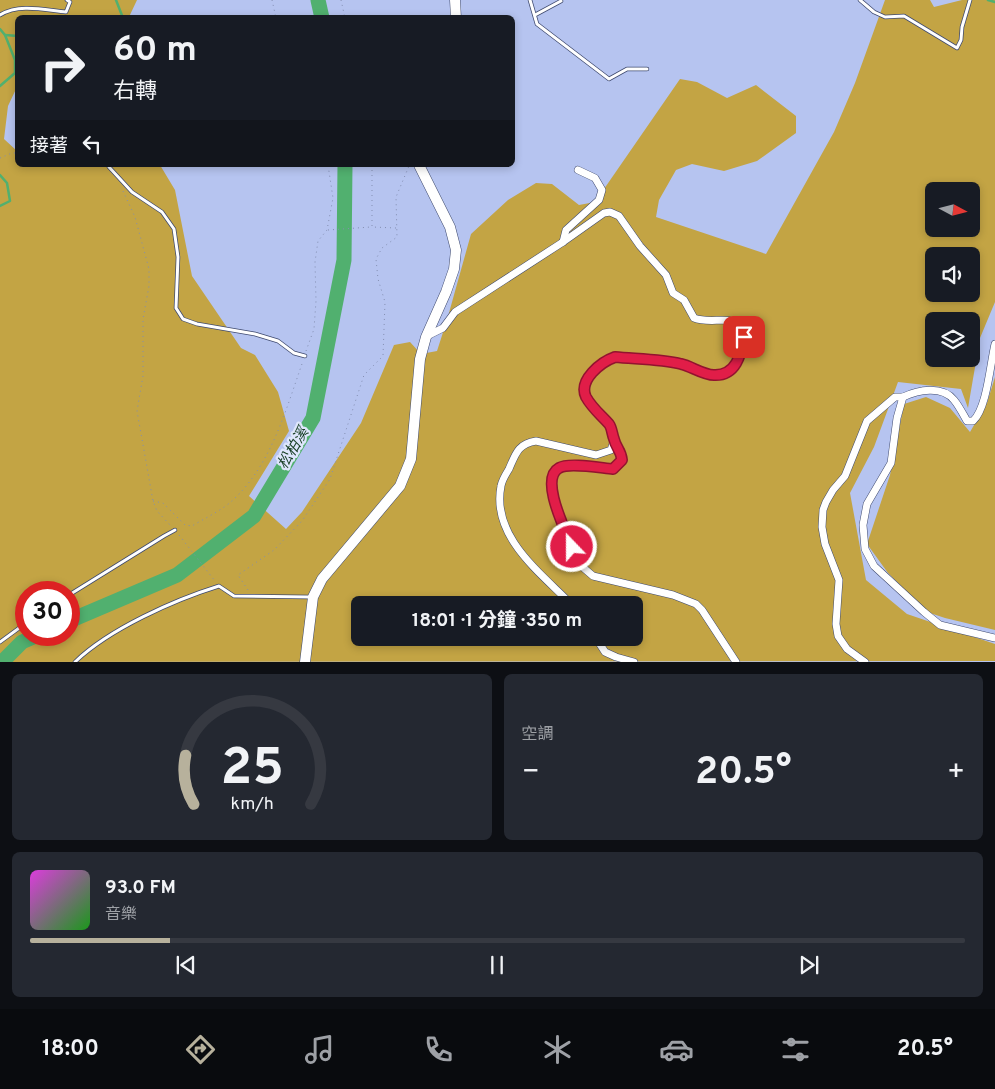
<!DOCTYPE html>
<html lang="zh-TW">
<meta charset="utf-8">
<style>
body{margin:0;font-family:Overpass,"Noto Sans TC",sans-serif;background:#242831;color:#f1f3f6;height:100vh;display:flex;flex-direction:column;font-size:19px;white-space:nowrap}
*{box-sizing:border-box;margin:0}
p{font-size:16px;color:#9ea1a6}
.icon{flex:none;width:28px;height:28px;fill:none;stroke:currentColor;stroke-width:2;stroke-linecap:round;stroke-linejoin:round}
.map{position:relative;height:662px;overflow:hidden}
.panel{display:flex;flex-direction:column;gap:12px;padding:12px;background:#0d0f14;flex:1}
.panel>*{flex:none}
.hud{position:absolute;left:15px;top:15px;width:500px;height:152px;border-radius:8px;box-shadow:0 2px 8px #0003;background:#171b24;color:#f1f3f6;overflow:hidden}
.needle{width:32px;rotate:97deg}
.buttons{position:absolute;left:925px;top:182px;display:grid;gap:10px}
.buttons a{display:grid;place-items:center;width:55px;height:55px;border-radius:8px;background:#171b24;box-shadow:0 2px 8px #0003;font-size:25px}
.speed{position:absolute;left:15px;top:581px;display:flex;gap:10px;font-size:25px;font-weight:700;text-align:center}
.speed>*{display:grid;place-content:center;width:65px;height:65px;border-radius:50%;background:#171b24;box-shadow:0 2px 8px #0003;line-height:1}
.speed .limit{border:8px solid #d22;background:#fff;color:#111}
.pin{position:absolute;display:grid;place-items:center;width:42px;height:42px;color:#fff;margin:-21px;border-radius:10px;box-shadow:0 2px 8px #0006}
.me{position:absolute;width:55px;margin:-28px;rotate:338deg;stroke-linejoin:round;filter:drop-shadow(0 0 4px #0008)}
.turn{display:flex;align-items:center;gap:18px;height:105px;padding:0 15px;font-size:22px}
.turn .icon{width:65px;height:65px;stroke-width:2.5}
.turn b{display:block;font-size:35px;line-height:42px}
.then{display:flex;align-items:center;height:48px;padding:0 15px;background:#0003;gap:10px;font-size:19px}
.big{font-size:38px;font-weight:700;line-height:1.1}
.panel .card{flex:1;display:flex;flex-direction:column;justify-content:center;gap:8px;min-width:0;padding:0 18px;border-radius:8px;background:#242831}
.panel .dial{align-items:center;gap:0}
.dial svg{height:130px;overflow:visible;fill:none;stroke:#363941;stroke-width:7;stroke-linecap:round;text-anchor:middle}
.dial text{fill:#f1f3f6;stroke:none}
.song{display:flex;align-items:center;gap:15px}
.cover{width:60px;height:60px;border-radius:8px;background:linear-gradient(135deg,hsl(300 70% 55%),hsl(120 70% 35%))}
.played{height:5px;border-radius:2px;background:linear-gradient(90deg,#b7b19c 15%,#363941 15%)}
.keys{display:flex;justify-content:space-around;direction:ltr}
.heat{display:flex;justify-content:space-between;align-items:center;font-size:28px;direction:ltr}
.panel .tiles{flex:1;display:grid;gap:12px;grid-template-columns:1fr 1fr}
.card:last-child{grid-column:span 2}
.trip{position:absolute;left:351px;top:596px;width:292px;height:50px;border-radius:8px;background:#171b24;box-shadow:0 2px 8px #0003;font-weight:700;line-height:50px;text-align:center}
.tabs{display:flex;height:80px;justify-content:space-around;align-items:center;background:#090b0e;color:#9ea1a6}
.tabs .icon{width:35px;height:35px}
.tabs .active{color:#b7b19c}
.tabs b{font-size:22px;color:#f1f3f6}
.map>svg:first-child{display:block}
</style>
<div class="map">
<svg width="995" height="662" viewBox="0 0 995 662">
<rect width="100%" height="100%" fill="#b6c4f0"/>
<!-- green -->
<g fill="#c3a444" fill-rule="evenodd">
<path d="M0,0H137L129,17L18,18L17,87L8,106L4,139L17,151L18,165H160L175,190L192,276L241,348L255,355L278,392L289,431L249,496L286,529L302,512L361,423L394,345L410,342L421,354L437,351L447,320L471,234L508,200L536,183L552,184L579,205L595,202L680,79L697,82L727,98L756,85L796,116V133L757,161L724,171L692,164L676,170L659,200L656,217L766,254L834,132L855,83L885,0H930L934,7L962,0H995V302L980,338L968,408L961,389L898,382L874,447L850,493L866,580L907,614L995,644V661L0,662ZM934,191H971V229H934ZM934,256H971V294H934ZM934,321H971V359H934ZM26,592H69V635H26ZM360,605H635V638H360Z"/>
<polygon points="995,377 995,630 945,618 927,612 888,573 867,544 890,475 904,404 926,397 950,408 970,432 987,403"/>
</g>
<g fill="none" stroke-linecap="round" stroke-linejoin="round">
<!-- stream -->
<g stroke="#51b06f" stroke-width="2.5">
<polyline points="116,0 123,18"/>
<polyline points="988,0 995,2"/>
<polyline points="0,29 5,35"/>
<polyline points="0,86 15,73 15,60 5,35 18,36"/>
<polyline points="0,175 7,183 10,201 0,206"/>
</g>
<!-- river -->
<g stroke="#51b06f" stroke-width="15">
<polyline points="318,0 322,18"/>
<polyline points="69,621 177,575 254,516 313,418 344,260 345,165"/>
<polyline points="2,662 22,642 38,635"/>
</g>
<!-- lane casing -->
<g stroke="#3f4a6f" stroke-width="4.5">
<g id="lane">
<polyline points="530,0 537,24 609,79 627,69 647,69"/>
<polyline points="860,0 874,12 885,17 904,16 957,48 961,40 962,27 970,0"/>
<path d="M0,15C19,3 45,10 66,12L70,2L67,0"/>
<polyline points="535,15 561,1"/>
<polyline points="109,167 132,192 162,212 174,229 178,257 176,308 183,319 197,324 255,334 278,341 294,353 305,356"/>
<polyline points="69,595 164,536 175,530"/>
<polyline points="0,642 26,623"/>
<path d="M75,662C109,629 174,600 219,586L234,596L310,597"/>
</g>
</g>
<!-- street casing -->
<g stroke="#3f4a6f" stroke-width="8">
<g id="street">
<polyline points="563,242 566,230 599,200 602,190 595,178 578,170"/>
<path d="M427,336L443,328L455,312L563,242L604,213L610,212L619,216L640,246L666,275L673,293L684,300L694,318C709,324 727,316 741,324L744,337L741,354L734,368L723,373L713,376L681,364L615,357C605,361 597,366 591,375C569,409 625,417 611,450L596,455L536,441C518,444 516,453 509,469C506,474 502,480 501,486C491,537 541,573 572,605"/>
<path d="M995,344C990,365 987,408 973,421H967C963,414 959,406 954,400C942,385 918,390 903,397L897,418L891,463L867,504L863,525L865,549L874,566L924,612L940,625L995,638"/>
<polyline points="614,441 621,451 622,460 613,469 571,466 559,468 553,475 551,486 558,512 579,564 593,576 673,595 696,604 702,610 736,662"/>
<polyline points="596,638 605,652 616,657 634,662"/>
<polyline points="865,662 847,649 838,636 836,624 839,580 825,544 822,527 823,510 826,502 833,490 845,476 867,421 895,397 903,397"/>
</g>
</g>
<!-- secondary casing -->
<g stroke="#3f4a6f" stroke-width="11">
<g id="secondary">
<polyline points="455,0 456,18"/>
<polyline points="305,662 313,597 322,579 400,486 411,459 420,359 426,337 446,292 454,269 456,250 450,227 419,165"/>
</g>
</g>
<!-- path -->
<g stroke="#838eb1" stroke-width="1" stroke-dasharray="1 4" stroke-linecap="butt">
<polyline points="272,0 276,18"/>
<polyline points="341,0 345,18"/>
<polyline points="0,158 12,153 18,153"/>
<polyline points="372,165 372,227 396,228"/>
<polyline points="123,191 135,217 149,269 149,286 143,319 143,376 137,411 153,501 157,511 170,525"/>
<polyline points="328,230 371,227"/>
<polyline points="306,351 314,329 316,301 315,262 318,241 327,230 333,198 328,165"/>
<path d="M153,501L163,503L185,525L192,526C205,518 223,510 234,499C272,463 286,409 303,361"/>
<polyline points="179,535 215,581"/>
<polyline points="248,590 238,575 274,550 302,521 330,479 364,375 383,356 385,302 378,279 376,259 382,248 397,237 396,197 409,166"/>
</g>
<!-- lane -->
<use href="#lane" stroke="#fff" stroke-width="3"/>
<!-- street -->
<use href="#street" stroke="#fff" stroke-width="7"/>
<!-- secondary -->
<use href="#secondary" stroke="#fff" stroke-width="10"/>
</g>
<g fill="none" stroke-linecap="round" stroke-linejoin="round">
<!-- route casing -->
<g stroke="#92132f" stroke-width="12">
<path id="route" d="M572,547C566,531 539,479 559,468C569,462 601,468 613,469L622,460C621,450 616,448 614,439C612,434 612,428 609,424C601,415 592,408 586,397C578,380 601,362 615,357C635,359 662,359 681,364C691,366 703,375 714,375C736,376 741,355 744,337"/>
</g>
<!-- route -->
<use href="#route" stroke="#e11d48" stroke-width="9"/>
</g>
<g text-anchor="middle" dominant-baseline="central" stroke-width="4.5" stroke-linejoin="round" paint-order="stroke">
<!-- water labels -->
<g font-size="15" font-style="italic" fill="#163d23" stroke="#dee6fc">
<text transform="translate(294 449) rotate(-59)">松柏溪</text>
</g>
</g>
</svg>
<div class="buttons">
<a><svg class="needle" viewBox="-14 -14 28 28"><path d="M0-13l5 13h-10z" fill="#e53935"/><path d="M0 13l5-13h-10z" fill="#9ea1a6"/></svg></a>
<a><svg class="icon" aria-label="sound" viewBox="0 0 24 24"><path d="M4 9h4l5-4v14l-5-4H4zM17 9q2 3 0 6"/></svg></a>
<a><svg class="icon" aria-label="layers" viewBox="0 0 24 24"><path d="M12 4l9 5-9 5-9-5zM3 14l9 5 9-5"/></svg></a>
</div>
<div class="speed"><div class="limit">30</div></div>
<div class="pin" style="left:744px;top:337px;background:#d93025"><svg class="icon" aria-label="arrive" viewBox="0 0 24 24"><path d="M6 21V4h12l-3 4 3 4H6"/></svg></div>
<svg class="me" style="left:572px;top:547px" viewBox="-20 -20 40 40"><circle r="17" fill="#e11d48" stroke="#fff" stroke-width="3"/><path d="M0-11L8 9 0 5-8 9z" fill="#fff"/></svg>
<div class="trip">18:01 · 1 分鐘 · 350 m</div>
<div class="hud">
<div class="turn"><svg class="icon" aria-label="right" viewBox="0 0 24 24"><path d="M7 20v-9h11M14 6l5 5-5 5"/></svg><div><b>60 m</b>右轉</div></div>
<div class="then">接著<svg class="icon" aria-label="left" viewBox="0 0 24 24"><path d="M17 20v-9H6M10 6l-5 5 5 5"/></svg></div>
</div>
</div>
<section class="panel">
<div class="tiles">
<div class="card dial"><svg viewBox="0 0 100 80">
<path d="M14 69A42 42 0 1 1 86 69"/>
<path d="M14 69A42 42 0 0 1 9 39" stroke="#b7b19c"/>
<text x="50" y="56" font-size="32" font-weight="700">25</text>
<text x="50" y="72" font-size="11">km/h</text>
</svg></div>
<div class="card"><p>空調</p>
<div class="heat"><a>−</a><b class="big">20.5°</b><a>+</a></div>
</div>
<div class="card">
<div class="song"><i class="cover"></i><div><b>93.0 FM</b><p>音樂</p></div></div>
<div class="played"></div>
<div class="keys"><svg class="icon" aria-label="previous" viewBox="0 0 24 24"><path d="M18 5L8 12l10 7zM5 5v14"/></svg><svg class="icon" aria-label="pause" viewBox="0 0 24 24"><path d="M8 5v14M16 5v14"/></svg><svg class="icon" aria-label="next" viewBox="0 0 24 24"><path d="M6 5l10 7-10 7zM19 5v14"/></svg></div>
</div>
</div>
</section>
<nav class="tabs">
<b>18:00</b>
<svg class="icon active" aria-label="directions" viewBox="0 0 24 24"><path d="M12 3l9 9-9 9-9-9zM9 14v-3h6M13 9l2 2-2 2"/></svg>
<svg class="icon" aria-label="music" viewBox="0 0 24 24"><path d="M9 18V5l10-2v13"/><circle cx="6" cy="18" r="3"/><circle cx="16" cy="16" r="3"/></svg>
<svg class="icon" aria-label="phone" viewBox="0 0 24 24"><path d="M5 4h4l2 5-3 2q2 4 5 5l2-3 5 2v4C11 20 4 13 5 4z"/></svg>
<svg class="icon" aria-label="climate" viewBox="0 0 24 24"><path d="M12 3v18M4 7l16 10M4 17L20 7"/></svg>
<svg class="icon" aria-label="car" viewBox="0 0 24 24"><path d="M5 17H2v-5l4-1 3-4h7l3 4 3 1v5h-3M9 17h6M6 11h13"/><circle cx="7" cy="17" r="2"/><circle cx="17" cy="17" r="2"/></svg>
<svg class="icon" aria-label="filters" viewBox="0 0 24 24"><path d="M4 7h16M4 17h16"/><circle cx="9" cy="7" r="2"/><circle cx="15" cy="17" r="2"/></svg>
<b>20.5°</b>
</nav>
